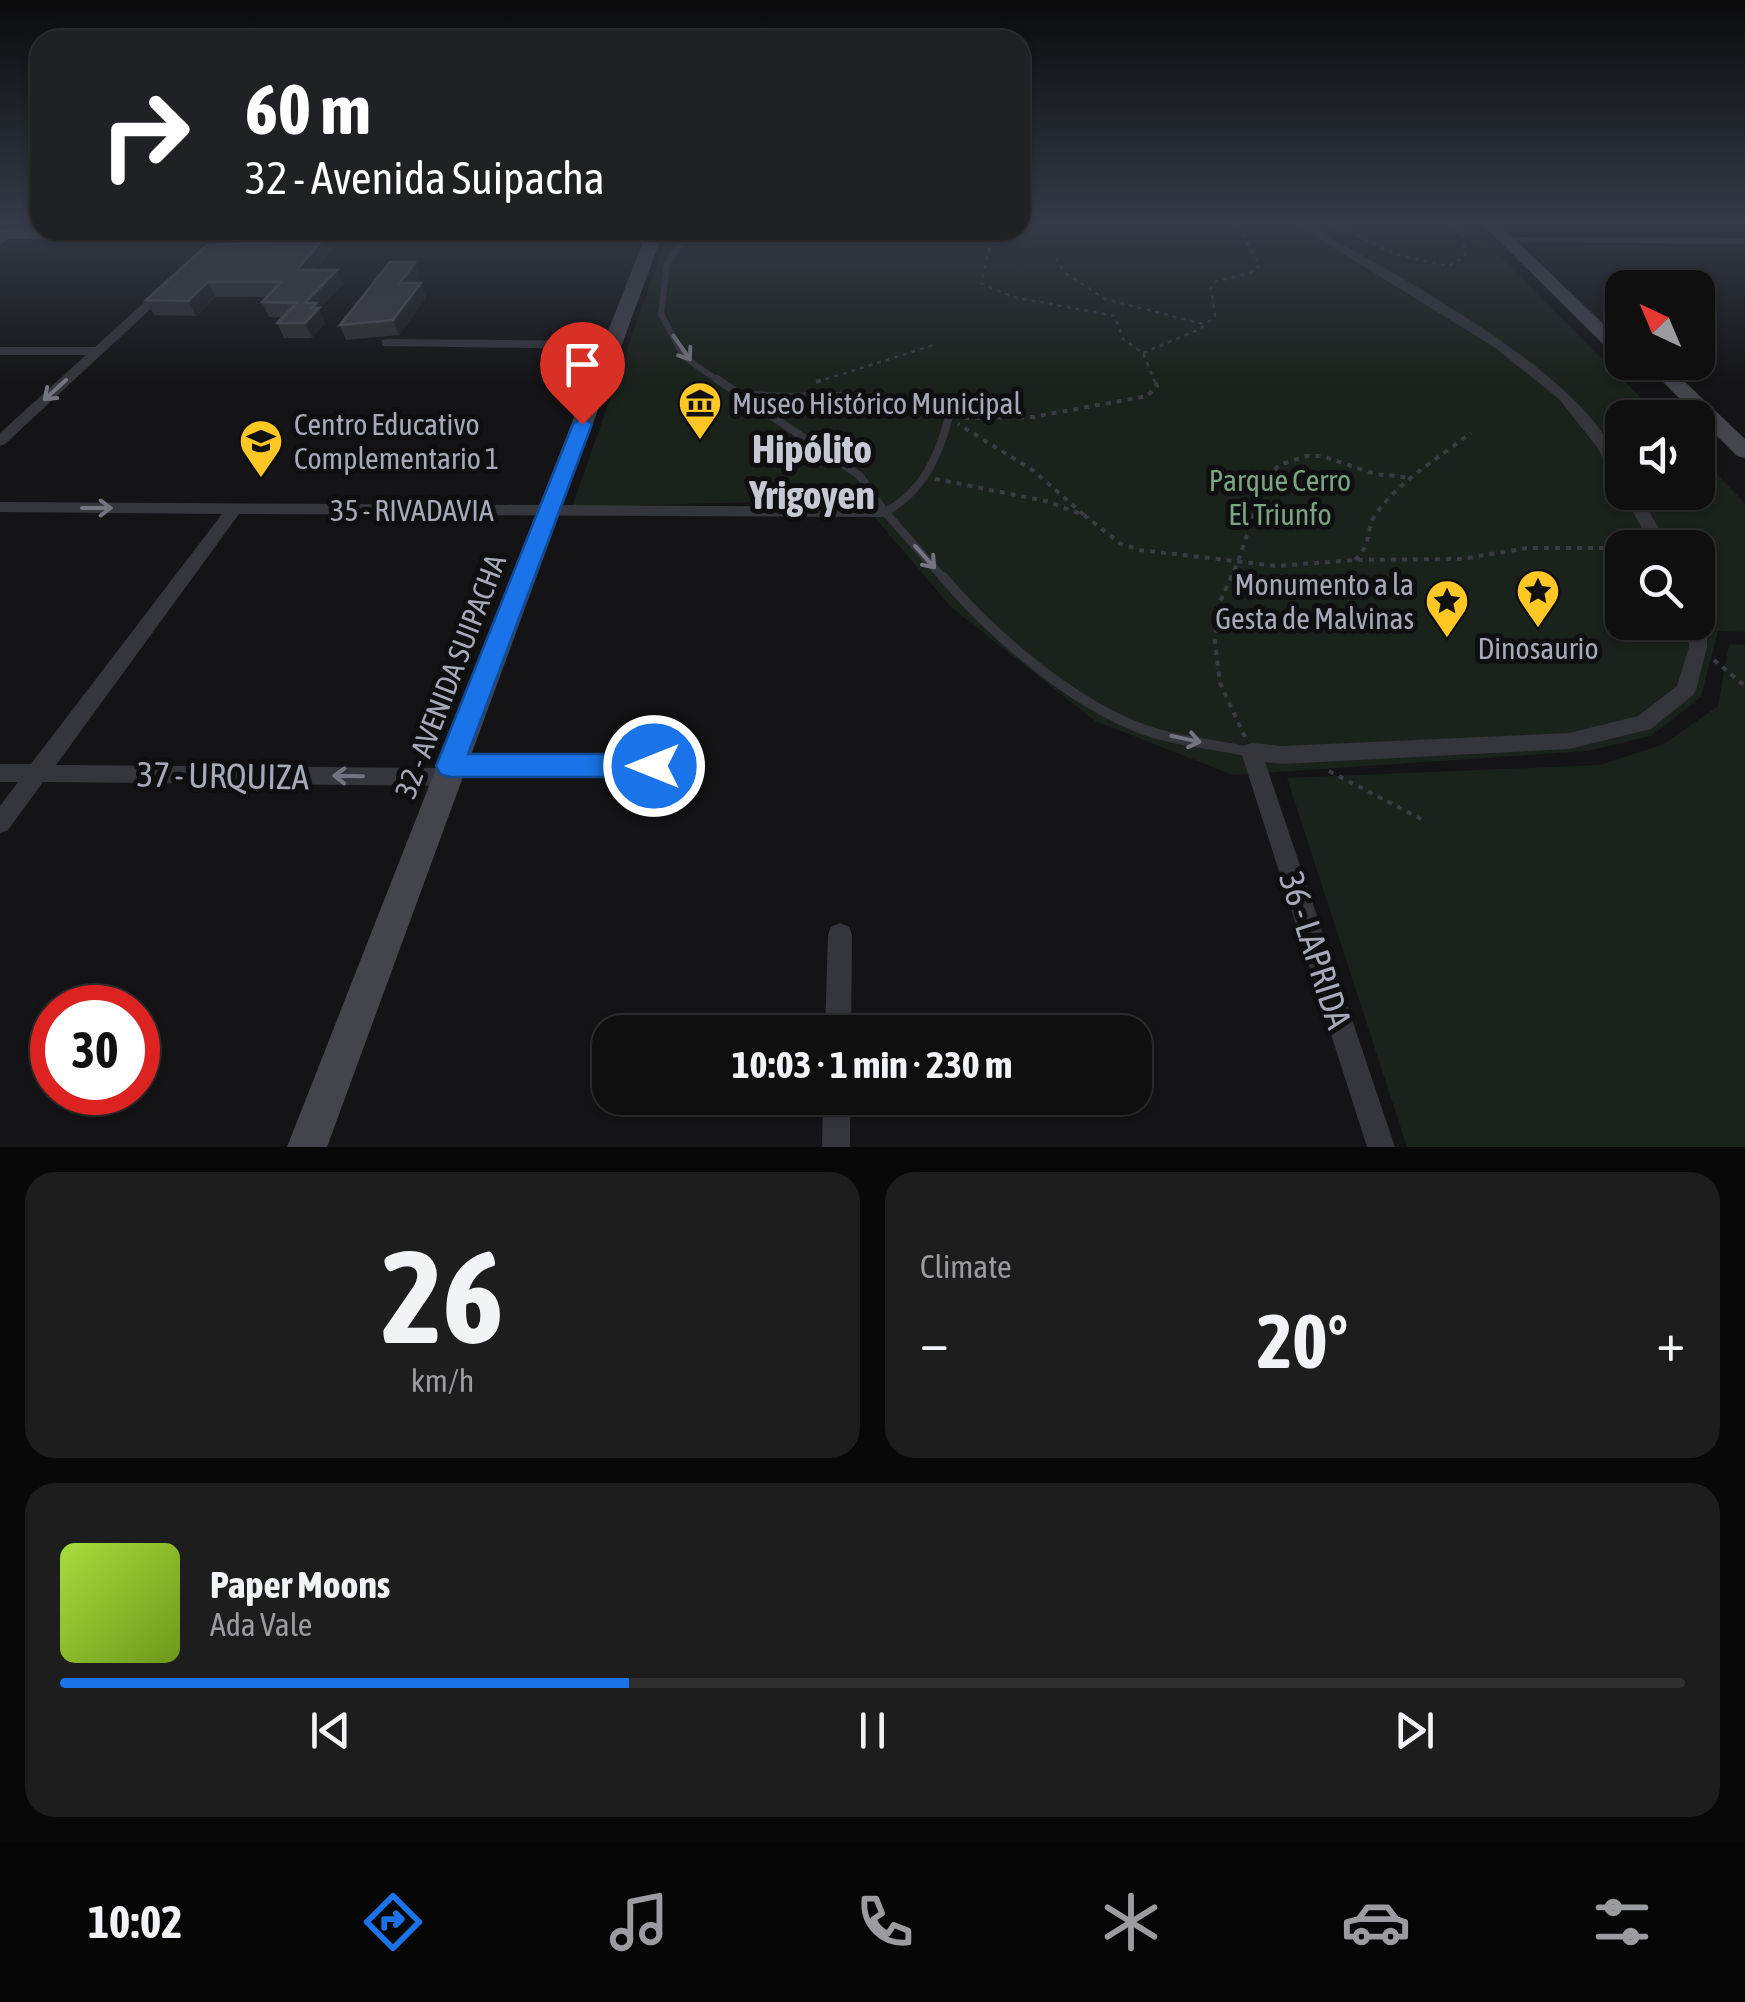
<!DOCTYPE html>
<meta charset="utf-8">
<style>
body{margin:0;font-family:"Asap Condensed",sans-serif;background:#1d1d1e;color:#f1f3f6;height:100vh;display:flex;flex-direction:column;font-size:38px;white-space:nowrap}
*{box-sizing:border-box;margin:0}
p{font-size:32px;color:#9b9c9f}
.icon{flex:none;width:55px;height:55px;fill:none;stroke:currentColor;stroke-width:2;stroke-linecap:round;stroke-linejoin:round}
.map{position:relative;height:1147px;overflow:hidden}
.details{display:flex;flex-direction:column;gap:25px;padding:25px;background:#080809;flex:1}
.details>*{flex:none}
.guide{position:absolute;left:30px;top:30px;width:1000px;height:210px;border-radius:30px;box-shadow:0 2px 8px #0004,0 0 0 2px #2f2f30;background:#202124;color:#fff;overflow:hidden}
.needle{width:65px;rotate:316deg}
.tools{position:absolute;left:1605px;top:270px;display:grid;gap:20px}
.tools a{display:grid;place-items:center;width:110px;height:110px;border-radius:20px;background:#0f0f10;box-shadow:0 2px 8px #0004,0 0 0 2px #2f2f30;font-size:50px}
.speed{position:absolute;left:30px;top:985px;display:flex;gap:20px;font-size:50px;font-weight:700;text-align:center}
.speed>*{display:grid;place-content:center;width:130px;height:130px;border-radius:50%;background:#0f0f10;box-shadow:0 2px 8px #0004,0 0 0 2px #2f2f30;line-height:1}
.speed .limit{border:15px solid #d22;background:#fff;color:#111}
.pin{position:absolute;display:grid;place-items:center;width:85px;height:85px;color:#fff;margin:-102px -42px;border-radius:50% 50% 50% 0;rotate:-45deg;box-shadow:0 0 10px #0007}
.pin .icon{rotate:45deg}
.me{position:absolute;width:110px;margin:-55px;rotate:270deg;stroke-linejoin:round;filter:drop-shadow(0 0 8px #0008)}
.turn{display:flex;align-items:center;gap:35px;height:210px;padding:0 50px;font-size:45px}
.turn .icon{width:130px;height:130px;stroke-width:2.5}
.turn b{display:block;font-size:70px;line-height:85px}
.big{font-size:75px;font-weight:700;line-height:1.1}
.details .tile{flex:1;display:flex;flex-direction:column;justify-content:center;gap:15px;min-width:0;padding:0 35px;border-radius:30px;background:#1d1d1e}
.details .dial{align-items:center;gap:0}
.dial b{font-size:130px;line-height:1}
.song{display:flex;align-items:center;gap:30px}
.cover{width:120px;height:120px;border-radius:15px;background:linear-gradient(135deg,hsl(80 70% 55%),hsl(80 70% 35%))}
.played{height:10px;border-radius:5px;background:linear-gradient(90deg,#1a73e8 35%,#2f2f30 35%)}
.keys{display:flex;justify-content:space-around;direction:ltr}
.heat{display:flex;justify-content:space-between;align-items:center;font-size:55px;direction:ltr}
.details .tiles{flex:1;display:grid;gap:25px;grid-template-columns:1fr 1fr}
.tile:last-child{grid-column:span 2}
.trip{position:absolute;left:592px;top:1015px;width:560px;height:100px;border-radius:30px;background:#0f0f10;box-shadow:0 2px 8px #0004,0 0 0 2px #2f2f30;font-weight:700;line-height:100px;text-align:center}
.tab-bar{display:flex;height:160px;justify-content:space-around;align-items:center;background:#060606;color:#9b9c9f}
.tab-bar .icon{width:70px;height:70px}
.tab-bar .selected{color:#1a73e8}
.tab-bar b{font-size:45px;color:#f1f3f6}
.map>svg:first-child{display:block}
</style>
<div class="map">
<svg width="1745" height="1147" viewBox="0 0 1745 1147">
<rect width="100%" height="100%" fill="#141416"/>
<!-- green -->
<g fill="#1a221c" fill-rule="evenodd">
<path d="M1020,224H1468L1660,417L1622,418V492H1698V455L1745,503V632L1718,631L1701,697L1651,736L1587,751L1233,775L1095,721L952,608L859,499L572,507L669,230H1020ZM1622,548H1698V622H1622Z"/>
<polygon points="1729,644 1745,645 1745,1147 1407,1147 1287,778 1600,765 1664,744 1718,706"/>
</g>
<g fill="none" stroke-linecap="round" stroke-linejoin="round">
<!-- path-far1 -->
<g stroke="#3b3c43" stroke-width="2.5" stroke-dasharray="4 5" stroke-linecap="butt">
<polyline points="1332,224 1397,255 1449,266 1465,257 1463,237 1450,224"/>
<polyline points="994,230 981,283 1013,297 1115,316 1123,339 1143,353 1155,382"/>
<polyline points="1056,258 1065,273 1105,299 1207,325"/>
<polyline points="1143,353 1200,329 1215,316 1211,288 1214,282 1250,273 1260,265 1236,224"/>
<polyline points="817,382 937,344"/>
</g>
<!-- path -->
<g stroke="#3b3c43" stroke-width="4" stroke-dasharray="5 6" stroke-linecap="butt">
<polyline points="816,382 825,379"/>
<polyline points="964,418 1033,417 1147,396 1157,386 1154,379"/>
<polyline points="935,479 1046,501 1084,515 1034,471 958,424"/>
<polyline points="1084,515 1121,544 1140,550 1277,566 1355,560 1462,559 1527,548 1624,548"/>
<path d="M1355,560C1374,542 1364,528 1378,511C1401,480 1440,457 1471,433"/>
<polyline points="1714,660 1745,686"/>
<polyline points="1245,737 1220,683 1215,642 1218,606 1238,562 1265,480 1279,465 1307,456 1322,456 1375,474 1412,478"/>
<polyline points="1329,771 1423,820"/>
</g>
<!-- lane-far2 -->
<g stroke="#35353c" stroke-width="6">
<polyline points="691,230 667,263 661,314 684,357 720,382"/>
<polyline points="653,237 684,238"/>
</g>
<!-- lane-far1 -->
<g stroke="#35353c" stroke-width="8">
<polyline points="717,379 860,476 885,512 945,580"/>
<path d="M745,394C818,404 880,381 949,417C938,457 923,492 885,512"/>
</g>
<!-- lane -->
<path stroke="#35353c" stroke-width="10" d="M943,577C992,634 1067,699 1137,727C1171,741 1214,744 1250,752"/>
<!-- street -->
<g fill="#35353c" fill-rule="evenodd">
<polygon points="20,224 32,224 0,245 0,237"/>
<path d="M1295,224H1307C1383,269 1622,389 1622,484L1616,482L1597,447L1559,399L1494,347Z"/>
<polygon points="1502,237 1745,238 1745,244 1506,242 1500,239"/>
<polygon points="160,288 170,291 5,444 0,446 0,433 86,355 0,355 0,347 95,347"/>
<polygon points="387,339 612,341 619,345 612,349 382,346 382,340"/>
<polygon points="1622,492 1638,492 1670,548 1653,548"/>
<polygon points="0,502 885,507 893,512 885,517 239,514 56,765 440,768 443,760 450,757 654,756 661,759 665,765 661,771 654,774 456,775 454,783 446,786 43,782 8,830 0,833 0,806 18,782 0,782 0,764 31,764 222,514 0,512"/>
<polygon points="1698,603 1704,605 1707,610 1707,647 1696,690 1693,695 1651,729 1569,749 1282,764 1265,762 1395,1147 1367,1147 1241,752 1244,746 1251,743 1282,746 1569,733 1638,716 1677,686 1689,647 1689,622 1698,622"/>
<polygon points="840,923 849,927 852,935 851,1032 825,1032 828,935 831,927"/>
<polygon points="823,1098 850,1098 850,1147 822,1147"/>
</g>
<!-- secondary -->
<g fill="#43444c" fill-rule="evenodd">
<polygon points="1482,224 1499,224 1622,342 1622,358 1615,356"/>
<polygon points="0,229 664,230 327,1147 287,1147 643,242 0,239"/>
<polygon points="1643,362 1664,362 1745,439 1745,458 1737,456"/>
</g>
</g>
<!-- wall -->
<g fill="#303034">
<polygon points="329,232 335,246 315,270 343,284 319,309 325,323 312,338 284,338 277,323 282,317 269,317 262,302 267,297 215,297 196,316 154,315 146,300 271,242"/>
<polygon points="415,262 420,277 415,283 421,283 426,298 399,335 346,340 340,325"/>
</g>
<!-- shaded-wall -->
<g fill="#1f1f22">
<polygon points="329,232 335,246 303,284 297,270"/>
<polygon points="415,262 420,277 405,297 400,283"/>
<polygon points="337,270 343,284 319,309 325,323 312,338 305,323 305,303"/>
<polygon points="208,282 215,297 196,316 188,301"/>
<polygon points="421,283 426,298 399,335 393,320"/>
</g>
<!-- building -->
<g fill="#3c3d42" stroke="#4d4e55" stroke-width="2.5">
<polygon points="329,232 297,270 337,270 305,303 316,303 312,308 319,308 305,323 277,323 297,303 262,302 281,282 208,282 188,301 146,300 207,245 271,242 280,234"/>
<polygon points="390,262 415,262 400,283 421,283 393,320 340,325"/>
</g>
<!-- one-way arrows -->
<defs><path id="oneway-shaft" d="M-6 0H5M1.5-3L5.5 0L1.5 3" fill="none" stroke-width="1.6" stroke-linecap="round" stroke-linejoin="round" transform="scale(2.5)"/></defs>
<g stroke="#737580">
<use href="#oneway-shaft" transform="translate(682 348) rotate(55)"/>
<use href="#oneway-shaft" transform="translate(55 390) rotate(138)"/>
<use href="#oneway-shaft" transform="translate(97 508)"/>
<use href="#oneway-shaft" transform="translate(925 557) rotate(48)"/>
<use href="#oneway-shaft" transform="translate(1186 739) rotate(12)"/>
<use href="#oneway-shaft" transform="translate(348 776) rotate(-179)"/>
</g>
<!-- sky -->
<linearGradient id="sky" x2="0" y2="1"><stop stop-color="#0b0b0c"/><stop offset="0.58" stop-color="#343a47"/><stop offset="1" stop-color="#343a47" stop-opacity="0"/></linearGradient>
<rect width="1745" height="384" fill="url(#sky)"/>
<!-- route -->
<polygon fill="#1a73e8" stroke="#114b97" stroke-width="2.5" points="582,418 592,424 468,754 654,754 664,757 668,766 664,774 654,777 450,777 440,774 436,766 573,424"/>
<!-- icons -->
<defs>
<g id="museum-pin" transform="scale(2.25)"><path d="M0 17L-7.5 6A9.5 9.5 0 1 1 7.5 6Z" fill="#ffc724" stroke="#0f0f11"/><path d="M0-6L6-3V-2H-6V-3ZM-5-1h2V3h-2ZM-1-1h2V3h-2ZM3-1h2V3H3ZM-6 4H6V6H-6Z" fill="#111"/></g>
<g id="school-pin" transform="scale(2.25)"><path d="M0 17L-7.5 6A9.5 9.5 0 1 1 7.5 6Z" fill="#ffc724" stroke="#0f0f11"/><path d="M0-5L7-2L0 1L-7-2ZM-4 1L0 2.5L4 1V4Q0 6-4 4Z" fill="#111"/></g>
<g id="sight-pin" transform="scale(2.25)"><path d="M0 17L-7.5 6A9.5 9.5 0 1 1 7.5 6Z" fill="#ffc724" stroke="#0f0f11"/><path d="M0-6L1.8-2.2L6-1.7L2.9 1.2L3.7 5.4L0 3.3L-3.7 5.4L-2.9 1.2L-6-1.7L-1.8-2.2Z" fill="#111"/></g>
</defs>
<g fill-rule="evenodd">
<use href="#museum-pin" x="700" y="403"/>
<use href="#school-pin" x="261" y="441"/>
<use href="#sight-pin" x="1538" y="591"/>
<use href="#sight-pin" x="1447" y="601"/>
</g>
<g text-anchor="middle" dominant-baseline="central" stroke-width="10" stroke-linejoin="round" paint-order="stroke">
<!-- poi labels -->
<g font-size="30" fill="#a5a9b8" stroke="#0f0f11" text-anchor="start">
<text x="732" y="403">Museo Histórico Municipal</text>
<text x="294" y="424">Centro Educativo<tspan x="294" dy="34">Complementario 1</tspan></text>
<text x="1414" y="584" text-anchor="end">Monumento a la<tspan x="1414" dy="34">Gesta de Malvinas</tspan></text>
<text x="1538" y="648" text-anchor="middle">Dinosaurio</text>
</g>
<!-- park labels -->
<g font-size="30" fill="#7aa480" stroke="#0f0f11">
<text x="1280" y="480">Parque Cerro<tspan x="1280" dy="34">El Triunfo</tspan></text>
</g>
<!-- street labels -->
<g font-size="30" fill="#a5a9b8" stroke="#0f0f11">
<text x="412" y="510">35 - RIVADAVIA</text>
<text transform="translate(450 676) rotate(-69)">32 - AVENIDA SUIPACHA</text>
</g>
<!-- near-street labels -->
<g font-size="35" fill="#a5a9b8" stroke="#0f0f11">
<text transform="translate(223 775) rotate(1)">37 - URQUIZA</text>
<text transform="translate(1316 950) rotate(72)">36 - LAPRIDA</text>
</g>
<!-- district labels -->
<g font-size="40" font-weight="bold" fill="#c6c9d3" stroke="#0f0f11">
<text x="812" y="448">Hipólito<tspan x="812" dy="46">Yrigoyen</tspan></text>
</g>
</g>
</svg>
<div class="tools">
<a><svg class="needle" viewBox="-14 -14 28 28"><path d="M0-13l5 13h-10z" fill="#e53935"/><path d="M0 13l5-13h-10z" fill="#9b9c9f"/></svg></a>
<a><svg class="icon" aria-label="sound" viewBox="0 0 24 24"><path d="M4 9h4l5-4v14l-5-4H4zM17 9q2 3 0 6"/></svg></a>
<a><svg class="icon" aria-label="search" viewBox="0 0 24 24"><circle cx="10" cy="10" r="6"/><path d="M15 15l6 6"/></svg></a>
</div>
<div class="speed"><div class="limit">30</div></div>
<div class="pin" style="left:582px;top:424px;background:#d93025"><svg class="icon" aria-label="arrive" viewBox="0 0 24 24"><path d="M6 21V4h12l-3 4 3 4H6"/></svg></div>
<svg class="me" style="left:654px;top:766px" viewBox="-20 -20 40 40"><circle r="17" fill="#1a73e8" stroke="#fff" stroke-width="3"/><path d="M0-11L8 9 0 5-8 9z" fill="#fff"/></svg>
<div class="trip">10:03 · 1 min · 230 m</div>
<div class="guide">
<div class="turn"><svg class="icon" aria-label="right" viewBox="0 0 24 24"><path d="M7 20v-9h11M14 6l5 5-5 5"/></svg><div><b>60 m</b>32 - Avenida Suipacha</div></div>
</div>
</div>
<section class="details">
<div class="tiles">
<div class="tile dial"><b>26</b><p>km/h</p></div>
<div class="tile"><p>Climate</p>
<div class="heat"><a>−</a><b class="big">20°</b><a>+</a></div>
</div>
<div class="tile">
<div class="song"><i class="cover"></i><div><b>Paper Moons</b><p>Ada Vale</p></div></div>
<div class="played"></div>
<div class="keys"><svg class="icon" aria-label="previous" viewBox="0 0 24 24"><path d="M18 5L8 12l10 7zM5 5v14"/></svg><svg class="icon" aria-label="pause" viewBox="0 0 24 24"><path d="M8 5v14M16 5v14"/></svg><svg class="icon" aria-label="next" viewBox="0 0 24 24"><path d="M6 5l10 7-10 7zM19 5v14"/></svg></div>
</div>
</div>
</section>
<nav class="tab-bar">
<b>10:02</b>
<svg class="icon selected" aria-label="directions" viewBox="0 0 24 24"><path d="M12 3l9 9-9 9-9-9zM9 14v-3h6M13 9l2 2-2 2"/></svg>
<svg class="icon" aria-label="music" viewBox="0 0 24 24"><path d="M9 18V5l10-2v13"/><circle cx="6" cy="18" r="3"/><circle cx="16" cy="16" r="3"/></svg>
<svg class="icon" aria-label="phone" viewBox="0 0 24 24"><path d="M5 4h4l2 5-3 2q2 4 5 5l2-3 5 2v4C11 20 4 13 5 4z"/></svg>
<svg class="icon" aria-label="climate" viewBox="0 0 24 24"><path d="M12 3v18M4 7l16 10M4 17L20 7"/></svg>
<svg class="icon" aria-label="car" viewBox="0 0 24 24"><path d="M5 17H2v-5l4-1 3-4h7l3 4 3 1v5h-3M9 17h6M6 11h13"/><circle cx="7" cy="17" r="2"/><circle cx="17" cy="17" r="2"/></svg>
<svg class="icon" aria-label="filters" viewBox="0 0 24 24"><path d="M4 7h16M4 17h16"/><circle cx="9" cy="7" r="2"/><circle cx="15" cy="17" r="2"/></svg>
</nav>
